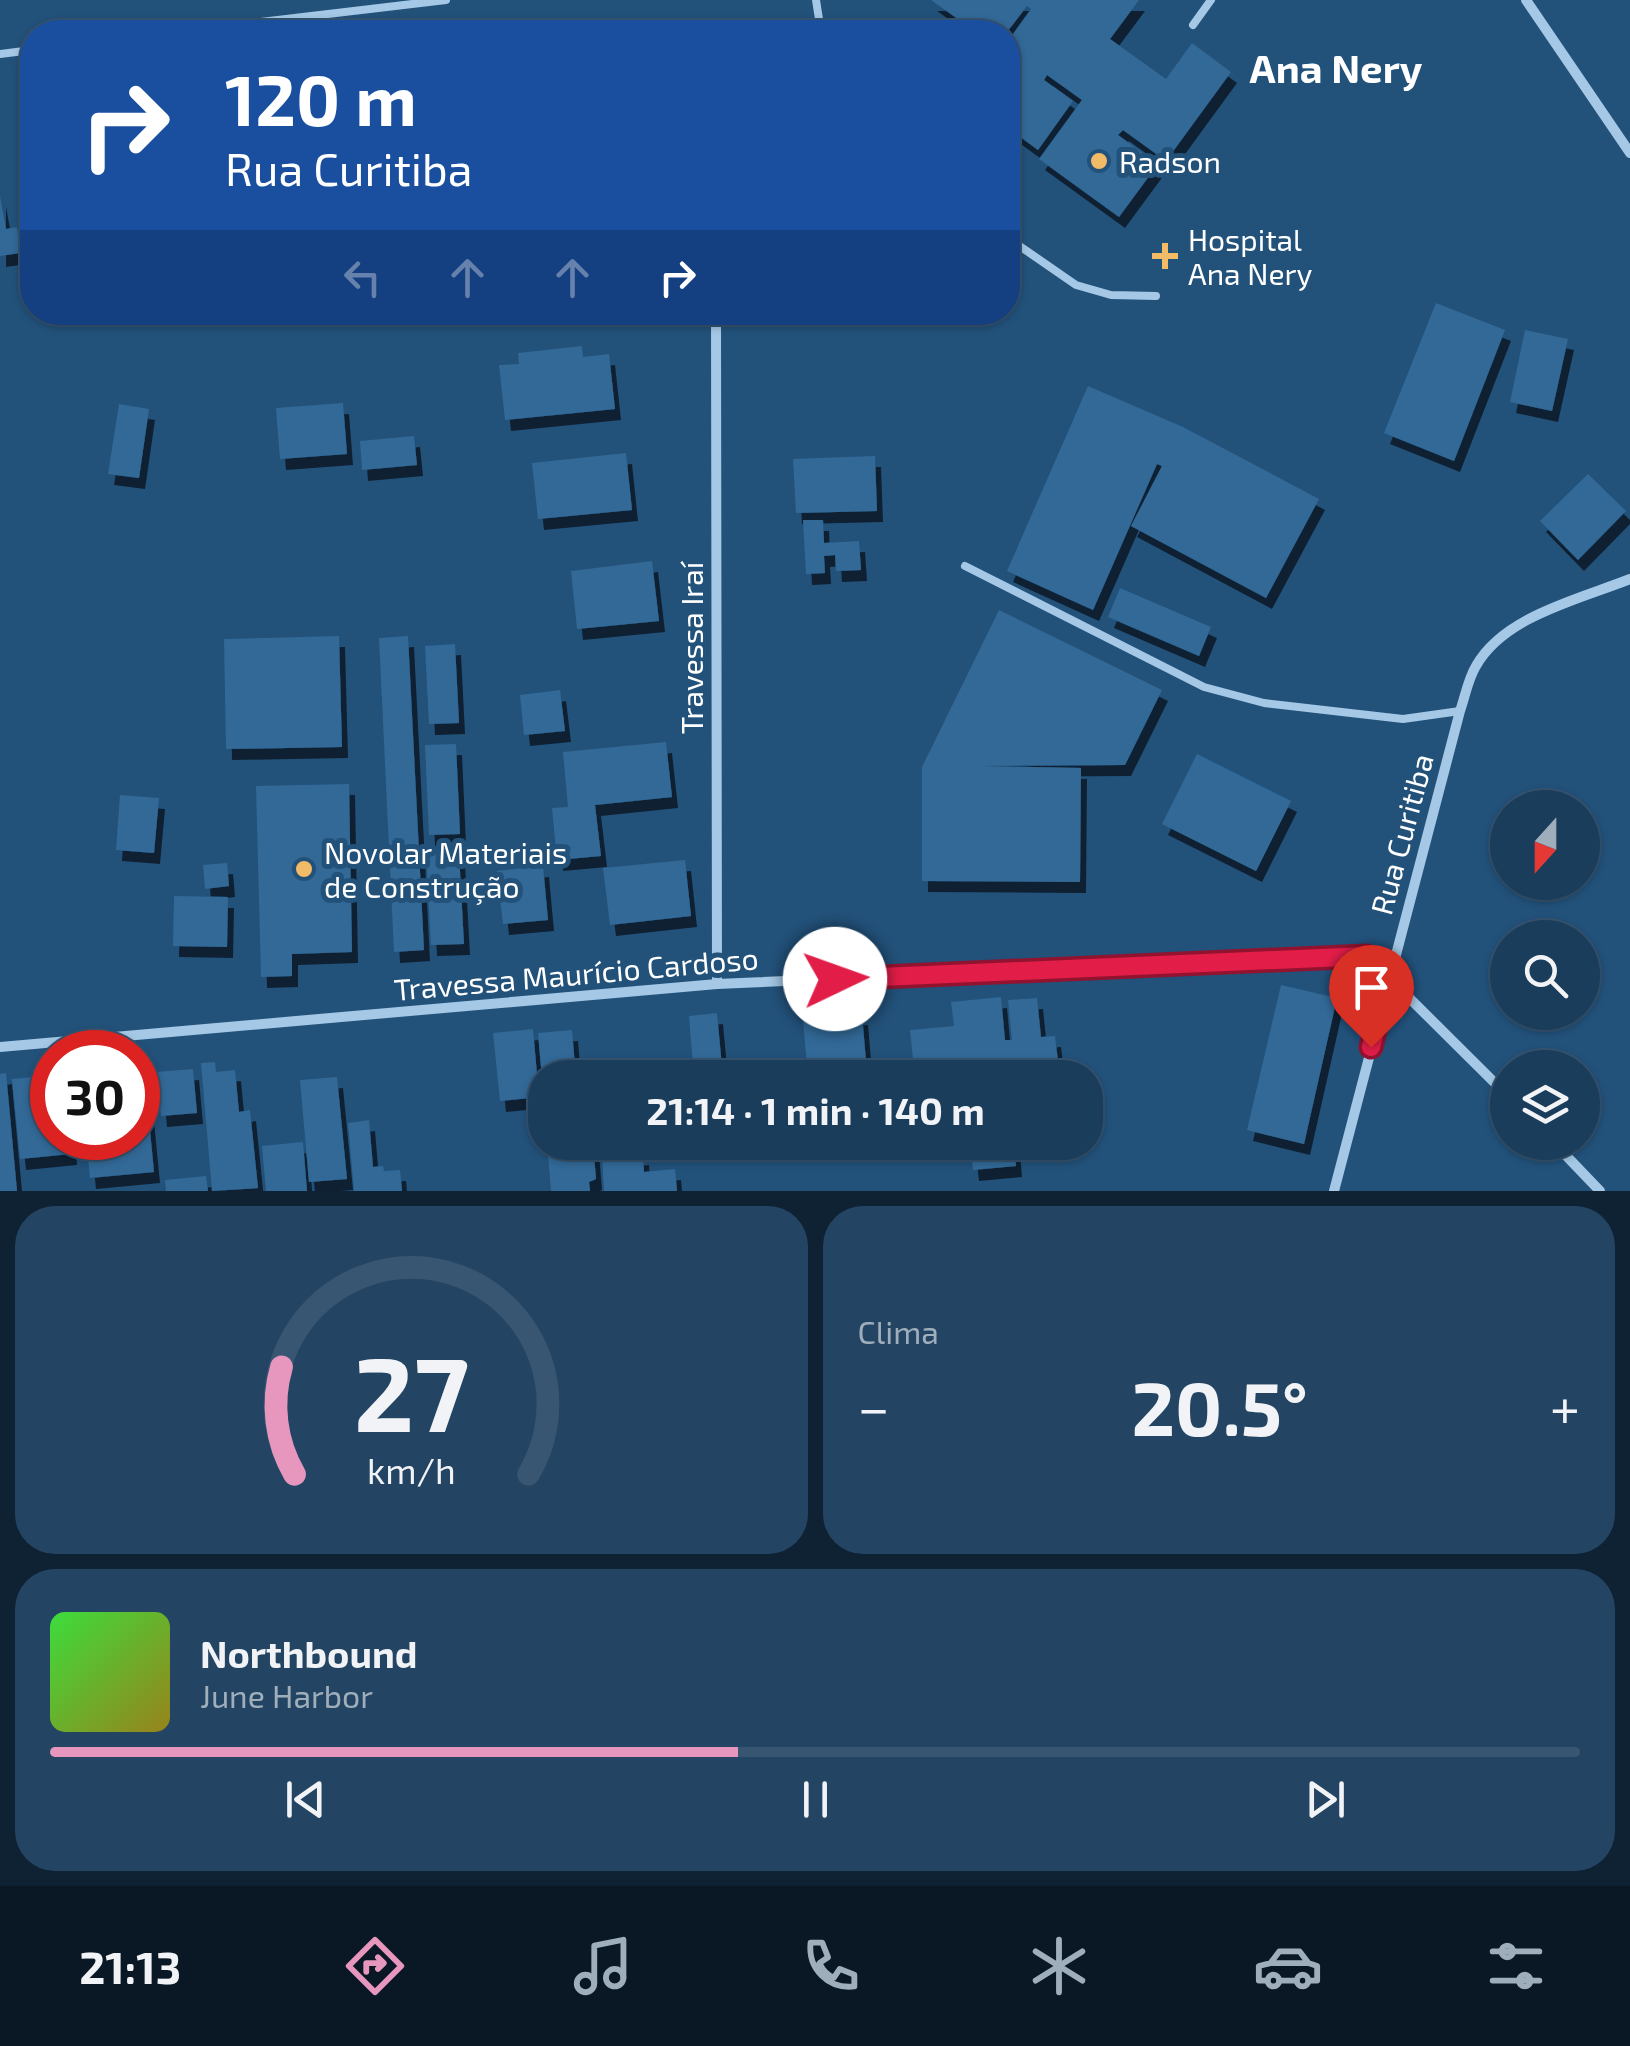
<!DOCTYPE html>
<html lang="pt">
<meta charset="utf-8">
<style>
body{margin:0;font-family:"Exo 2",sans-serif;background:#234462;color:#f1f3f6;height:100vh;display:flex;flex-direction:column;font-size:38px;white-space:nowrap}
*{box-sizing:border-box;margin:0}
p{font-size:32px;color:#9faebb}
.icon{flex:none;width:55px;height:55px;fill:none;stroke:currentColor;stroke-width:2;stroke-linecap:round;stroke-linejoin:round}
.map{position:relative;height:1191px;overflow:hidden}
.drawer{display:flex;flex-direction:column;gap:15px;padding:15px;background:#0e2233;flex:1}
.drawer>*{flex:none}
.banner{position:absolute;left:20px;top:20px;width:1000px;height:305px;border-radius:40px;box-shadow:0 2px 8px #0004,0 0 0 2px #385672;background:#1a4fa0;color:#fff;overflow:hidden}
.needle{width:65px;rotate:201deg}
.fabs{position:absolute;left:1490px;top:790px;display:grid;gap:20px}
.fabs a{display:grid;place-items:center;width:110px;height:110px;border-radius:50%;background:#1a3d5c;box-shadow:0 2px 8px #0004,0 0 0 2px #385672;font-size:50px}
.speed{position:absolute;left:30px;top:1030px;display:flex;gap:20px;font-size:50px;font-weight:700;text-align:center}
.speed>*{display:grid;place-content:center;width:130px;height:130px;border-radius:50%;background:#1a3d5c;box-shadow:0 2px 8px #0004,0 0 0 2px #385672;line-height:1}
.speed .limit{border:15px solid #d22;background:#fff;color:#111}
.pin{position:absolute;display:grid;place-items:center;width:85px;height:85px;color:#fff;margin:-102px -42px;border-radius:50% 50% 50% 0;rotate:-45deg;box-shadow:0 0 10px #0007}
.pin .icon{rotate:45deg}
.me{position:absolute;width:110px;margin:-55px;rotate:87deg;stroke-linejoin:round;filter:drop-shadow(0 0 8px #0008)}
.turn{display:flex;align-items:center;gap:35px;height:210px;padding:0 40px;font-size:45px}
.turn .icon{width:130px;height:130px;stroke-width:2.5}
.turn b{display:block;font-size:70px;line-height:85px}
.lanes{display:flex;align-items:center;height:95px;padding:0 40px;background:#0003;justify-content:center;gap:50px;direction:ltr}
.lanes .off{opacity:.35}
.big{font-size:75px;font-weight:700;line-height:1.1}
.drawer .card{flex:1;display:flex;flex-direction:column;justify-content:center;gap:15px;min-width:0;padding:0 35px;border-radius:40px;background:#234462}
.drawer .dial{align-items:center;gap:0}
.dial svg{height:260px;overflow:visible;fill:none;stroke:#385672;stroke-width:7;stroke-linecap:round;text-anchor:middle}
.dial text{fill:#f1f3f6;stroke:none}
.song{display:flex;align-items:center;gap:30px}
.cover{width:120px;height:120px;border-radius:15px;background:linear-gradient(135deg,hsl(120 70% 55%),hsl(50 70% 35%))}
.played{height:10px;border-radius:5px;background:linear-gradient(90deg,#e797bd 45%,#385672 45%)}
.keys{display:flex;justify-content:space-around;direction:ltr}
.heat{display:flex;justify-content:space-between;align-items:center;font-size:55px;direction:ltr}
.drawer .tiles{flex:1;display:grid;gap:15px;grid-template-columns:1fr 1fr}
.card:last-child{grid-column:span 2}
.trip{position:absolute;left:528px;top:1060px;width:575px;height:100px;border-radius:40px;background:#1a3d5c;box-shadow:0 2px 8px #0004,0 0 0 2px #385672;font-weight:700;line-height:100px;text-align:center}
.tab-bar{display:flex;height:160px;justify-content:space-around;align-items:center;background:#0a1825;color:#9faebb}
.tab-bar .icon{width:70px;height:70px}
.tab-bar .selected{color:#e797bd}
.tab-bar b{font-size:45px;color:#f1f3f6}
.map>svg:first-child{display:block}
</style>
<div class="map">
<svg width="1630" height="1191" viewBox="0 0 1630 1191">
<defs>
<filter id="shadow"><feDropShadow dx="6" dy="11" stdDeviation="0" flood-color="#0009"/></filter>
</defs>
<rect width="100%" height="100%" fill="#22517a"/>
<!-- building -->
<g fill="#326997" filter="url(#shadow)">
<polygon points="931,0 1139,0 1110,39 1166,79 1192,43 1231,72 1166,161 1123,130 1118,135 1158,164 1119,217 1039,159 1082,100 1047,75 1044,80 1073,101 1038,150 1008,128 1008,41 1031,9 1027,6 1007,32 976,32"/>
<polygon points="0,196 6,229 17,227 20,253 0,256"/>
<polygon points="1436,303 1505,330 1454,461 1384,433"/>
<polygon points="1525,330 1568,339 1552,411 1510,402"/>
<polygon points="582,346 583,357 609,354 615,409 505,420 499,365 519,364 518,353"/>
<polygon points="1088,386 1183,427 1319,499 1266,598 1131,526 1162,466 1157,464 1093,610 1007,571"/>
<polygon points="343,403 347,454 280,459 276,408"/>
<polygon points="119,404 149,409 139,478 108,474"/>
<polygon points="414,436 417,465 362,470 360,441"/>
<polygon points="626,453 632,510 538,519 532,463"/>
<polygon points="875,456 877,511 796,513 793,459"/>
<polygon points="1588,474 1626,511 1578,560 1540,521"/>
<polygon points="803,520 823,520 824,543 859,541 861,570 836,571 835,555 824,556 825,573 806,574"/>
<polygon points="652,561 659,621 577,629 571,571"/>
<polygon points="1120,588 1211,627 1199,656 1108,617"/>
<polygon points="999,610 1162,690 1125,765 981,766 1081,768 1080,882 922,881 922,767"/>
<polygon points="339,636 342,747 226,749 224,639"/>
<polygon points="408,636 424,950 394,952 379,638"/>
<polygon points="455,644 459,723 429,724 425,646"/>
<polygon points="560,690 565,731 524,735 520,695"/>
<polygon points="666,742 672,797 595,805 601,856 557,860 552,808 568,807 563,752"/>
<polygon points="456,744 460,834 429,835 425,745"/>
<polygon points="1197,754 1291,801 1256,871 1162,824"/>
<polygon points="349,784 352,952 292,954 292,976 261,977 256,786"/>
<polygon points="120,795 159,798 154,853 116,850"/>
<polygon points="459,853 464,944 431,945 426,854"/>
<polygon points="685,860 691,916 610,925 603,868"/>
<polygon points="227,863 229,886 205,889 203,865"/>
<polygon points="543,866 548,920 503,924 497,871"/>
<polygon points="174,896 228,897 227,947 173,946"/>
<polygon points="1281,985 1337,998 1304,1144 1247,1130"/>
<polygon points="1001,997 1005,1040 1012,1040 1008,1000 1037,998 1041,1037 1055,1036 1060,1078 915,1078 910,1030 954,1026 951,1002"/>
<polygon points="717,1013 723,1078 694,1078 689,1016"/>
<polygon points="862,1014 866,1061 839,1063 840,1078 808,1078 803,1019"/>
<polygon points="533,1029 539,1097 500,1101 493,1033"/>
<polygon points="572,1030 576,1078 542,1078 538,1033"/>
<polygon points="215,1062 216,1072 235,1070 239,1112 250,1110 258,1188 212,1191 201,1063"/>
<polygon points="193,1069 197,1113 161,1116 157,1072"/>
<polygon points="6,1073 17,1191 0,1191 0,1074"/>
<polygon points="43,1076 52,1138 70,1138 71,1154 20,1159 12,1079"/>
<polygon points="337,1077 347,1179 309,1182 300,1080"/>
<polygon points="145,1079 154,1172 90,1178 86,1138 138,1138 138,1080"/>
<polygon points="369,1120 373,1167 383,1166 384,1171 400,1170 402,1191 354,1191 348,1123"/>
<polygon points="303,1142 307,1191 266,1191 262,1146"/>
<polygon points="547,1142 593,1142 596,1179 589,1182 590,1191 551,1191"/>
<polygon points="970,1142 1014,1142 1016,1166 973,1170"/>
<polygon points="643,1154 644,1172 675,1169 677,1191 604,1191 602,1158"/>
<polygon points="206,1176 208,1191 166,1191 165,1180"/>
</g>
<g fill="none" stroke-linecap="round" stroke-linejoin="round">
<!-- lane -->
<g stroke="#a4c8e5" stroke-width="8">
<polyline points="816,0 821,32"/>
<polyline points="1193,25 1211,0"/>
<polyline points="176,32 446,0"/>
<polyline points="0,54 32,50"/>
<polyline points="1008,238 1076,285 1111,295 1156,296"/>
<polyline points="965,566 1204,687 1264,703 1403,719 1460,711"/>
</g>
<!-- street -->
<g stroke="#a4c8e5" stroke-width="10">
<polyline points="1526,0 1630,153"/>
<polyline points="716,312 717,984"/>
<polyline points="0,1047 717,984 1367,956 1508,1096"/>
<polyline points="1553,1142 1600,1191"/>
<path d="M1334,1191L1460,711C1465,697 1468,679 1476,666C1504,616 1580,599 1630,579"/>
</g>
</g>
<g fill="none" stroke-linecap="round" stroke-linejoin="round">
<!-- route casing -->
<g stroke="#92132f" stroke-width="25">
<polyline id="route" points="835,979 1367,956 1389,975 1371,1047"/>
</g>
<!-- route -->
<use href="#route" stroke="#e11d48" stroke-width="18"/>
</g>
<!-- markers -->
<g fill="#f1bb67" stroke="#22517a" stroke-width="4">
<circle cx="1099" cy="161" r="10"/>
<path d="M1160 241h10v10h10v10h-10v10h-10v-10h-10v-10h10z"/>
<circle cx="304" cy="869" r="10"/>
</g>
<g text-anchor="middle" dominant-baseline="central" stroke-width="10" stroke-linejoin="round" paint-order="stroke">
<!-- poi labels -->
<g font-size="30" fill="#fff" stroke="#22517a" text-anchor="start">
<text x="1119" y="161">Radson</text>
<text x="1188" y="239">Hospital<tspan x="1188" dy="34">Ana Nery</tspan></text>
<text x="324" y="852">Novolar Materiais<tspan x="324" dy="34">de Construção</tspan></text>
</g>
<!-- street labels -->
<g font-size="30" fill="#fff" stroke="#22517a">
<text transform="translate(691 648) rotate(-90)">Travessa Iraí</text>
<text transform="translate(1401 834) rotate(-75)">Rua Curitiba</text>
<text transform="translate(576 973) rotate(-5)">Travessa Maurício Cardoso</text>
</g>
<!-- district labels -->
<g font-size="40" font-weight="bold" fill="#fff" stroke="#22517a">
<text x="1336" y="67">Ana Nery</text>
</g>
</g>
</svg>
<div class="fabs">
<a><svg class="needle" viewBox="-14 -14 28 28"><path d="M0-13l5 13h-10z" fill="#e53935"/><path d="M0 13l5-13h-10z" fill="#9faebb"/></svg></a>
<a><svg class="icon" aria-label="search" viewBox="0 0 24 24"><circle cx="10" cy="10" r="6"/><path d="M15 15l6 6"/></svg></a>
<a><svg class="icon" aria-label="layers" viewBox="0 0 24 24"><path d="M12 4l9 5-9 5-9-5zM3 14l9 5 9-5"/></svg></a>
</div>
<div class="speed"><div class="limit">30</div></div>
<div class="pin" style="left:1371px;top:1047px;background:#d93025"><svg class="icon" aria-label="arrive" viewBox="0 0 24 24"><path d="M6 21V4h12l-3 4 3 4H6"/></svg></div>
<svg class="me" style="left:835px;top:979px" viewBox="-20 -20 40 40"><circle r="19" fill="#fff"/><path d="M0-13L10 11 0 6-10 11z" fill="#e11d48"/></svg>
<div class="trip">21:14 · 1 min · 140 m</div>
<div class="banner">
<div class="turn"><svg class="icon" aria-label="right" viewBox="0 0 24 24"><path d="M7 20v-9h11M14 6l5 5-5 5"/></svg><div><b>120 m</b>Rua Curitiba</div></div>
<div class="lanes"><svg class="icon off" aria-label="left" viewBox="0 0 24 24"><path d="M17 20v-9H6M10 6l-5 5 5 5"/></svg><svg class="icon off" aria-label="ahead" viewBox="0 0 24 24"><path d="M12 20V5M6 11l6-6 6 6"/></svg><svg class="icon off" aria-label="ahead" viewBox="0 0 24 24"><path d="M12 20V5M6 11l6-6 6 6"/></svg><svg class="icon" aria-label="right" viewBox="0 0 24 24"><path d="M7 20v-9h11M14 6l5 5-5 5"/></svg></div>
</div>
</div>
<section class="drawer">
<div class="tiles">
<div class="card dial"><svg viewBox="0 0 100 80">
<path d="M14 69A42 42 0 1 1 86 69"/>
<path d="M14 69A42 42 0 0 1 10 36" stroke="#e797bd"/>
<text x="50" y="56" font-size="32" font-weight="700">27</text>
<text x="50" y="72" font-size="11">km/h</text>
</svg></div>
<div class="card"><p>Clima</p>
<div class="heat"><a>−</a><b class="big">20.5°</b><a>+</a></div>
</div>
<div class="card">
<div class="song"><i class="cover"></i><div><b>Northbound</b><p>June Harbor</p></div></div>
<div class="played"></div>
<div class="keys"><svg class="icon" aria-label="previous" viewBox="0 0 24 24"><path d="M18 5L8 12l10 7zM5 5v14"/></svg><svg class="icon" aria-label="pause" viewBox="0 0 24 24"><path d="M8 5v14M16 5v14"/></svg><svg class="icon" aria-label="next" viewBox="0 0 24 24"><path d="M6 5l10 7-10 7zM19 5v14"/></svg></div>
</div>
</div>
</section>
<nav class="tab-bar">
<b>21:13</b>
<svg class="icon selected" aria-label="directions" viewBox="0 0 24 24"><path d="M12 3l9 9-9 9-9-9zM9 14v-3h6M13 9l2 2-2 2"/></svg>
<svg class="icon" aria-label="music" viewBox="0 0 24 24"><path d="M9 18V5l10-2v13"/><circle cx="6" cy="18" r="3"/><circle cx="16" cy="16" r="3"/></svg>
<svg class="icon" aria-label="phone" viewBox="0 0 24 24"><path d="M5 4h4l2 5-3 2q2 4 5 5l2-3 5 2v4C11 20 4 13 5 4z"/></svg>
<svg class="icon" aria-label="climate" viewBox="0 0 24 24"><path d="M12 3v18M4 7l16 10M4 17L20 7"/></svg>
<svg class="icon" aria-label="car" viewBox="0 0 24 24"><path d="M5 17H2v-5l4-1 3-4h7l3 4 3 1v5h-3M9 17h6M6 11h13"/><circle cx="7" cy="17" r="2"/><circle cx="17" cy="17" r="2"/></svg>
<svg class="icon" aria-label="filters" viewBox="0 0 24 24"><path d="M4 7h16M4 17h16"/><circle cx="9" cy="7" r="2"/><circle cx="15" cy="17" r="2"/></svg>
</nav>
